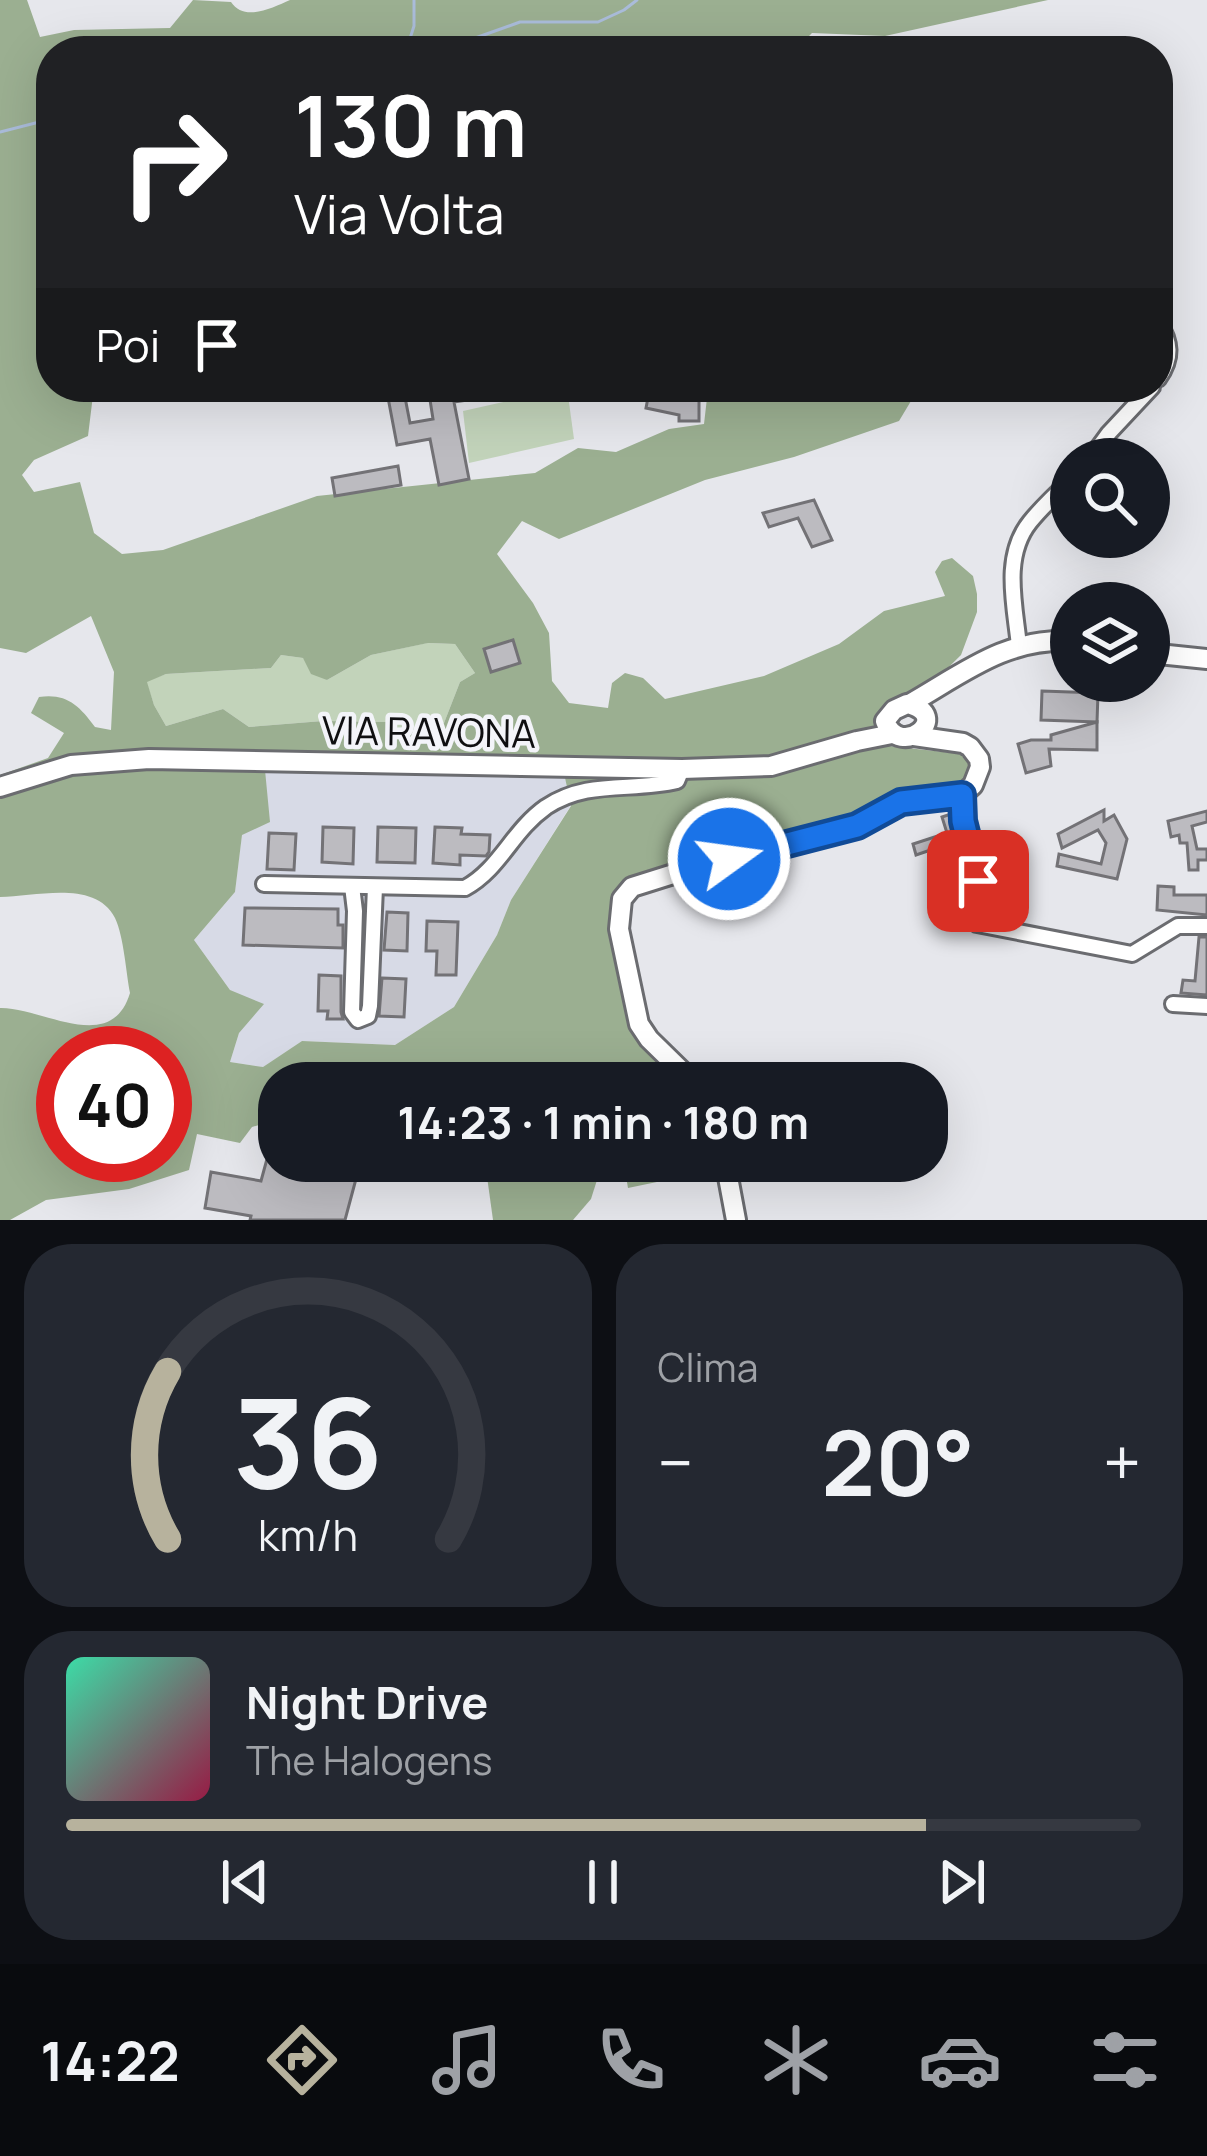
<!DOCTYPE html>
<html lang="it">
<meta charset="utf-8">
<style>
body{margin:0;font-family:Manrope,sans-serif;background:#242831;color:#f1f3f6;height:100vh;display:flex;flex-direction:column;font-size:45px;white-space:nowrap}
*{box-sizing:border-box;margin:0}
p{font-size:39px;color:#9ea1a6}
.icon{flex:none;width:66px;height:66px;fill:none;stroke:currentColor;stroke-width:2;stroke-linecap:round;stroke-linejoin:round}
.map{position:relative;height:1220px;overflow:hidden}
.details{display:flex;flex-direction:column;gap:24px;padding:24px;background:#0d0f14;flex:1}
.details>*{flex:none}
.banner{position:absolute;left:36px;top:36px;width:1137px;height:366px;border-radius:48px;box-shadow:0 12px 48px #0002;background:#202124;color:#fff;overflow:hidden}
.tools{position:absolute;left:1050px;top:438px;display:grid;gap:24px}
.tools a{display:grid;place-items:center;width:120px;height:120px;border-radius:50%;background:#171b24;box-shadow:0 12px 48px #0002;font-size:60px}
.speed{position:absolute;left:36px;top:1026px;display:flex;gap:24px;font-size:60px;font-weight:700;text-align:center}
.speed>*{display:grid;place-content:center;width:156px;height:156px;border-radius:50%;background:#171b24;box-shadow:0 12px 48px #0002;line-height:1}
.speed .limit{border:18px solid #d22;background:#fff;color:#111}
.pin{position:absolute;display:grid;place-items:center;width:102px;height:102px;color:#fff;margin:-51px;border-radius:24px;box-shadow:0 6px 18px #0006}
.me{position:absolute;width:132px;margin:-66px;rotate:76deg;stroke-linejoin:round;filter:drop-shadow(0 0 9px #0008)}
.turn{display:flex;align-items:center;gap:42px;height:252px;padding:0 60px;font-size:54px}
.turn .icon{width:156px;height:156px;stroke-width:2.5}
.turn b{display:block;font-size:84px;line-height:102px}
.then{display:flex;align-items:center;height:114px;padding:0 60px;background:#0003;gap:24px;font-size:45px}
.big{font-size:90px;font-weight:700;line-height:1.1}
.details .widget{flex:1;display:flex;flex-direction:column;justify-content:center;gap:18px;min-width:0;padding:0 42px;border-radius:48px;background:#242831}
.details .dial{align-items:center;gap:0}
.dial svg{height:312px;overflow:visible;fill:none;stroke:#363941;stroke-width:7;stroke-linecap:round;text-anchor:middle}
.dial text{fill:#f1f3f6;stroke:none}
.song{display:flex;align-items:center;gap:36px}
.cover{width:144px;height:144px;border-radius:18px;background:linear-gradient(135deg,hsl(160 70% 55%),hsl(340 70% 35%))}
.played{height:12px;border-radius:6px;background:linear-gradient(90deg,#b7b29d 80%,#363941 80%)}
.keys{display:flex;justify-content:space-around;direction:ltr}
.heat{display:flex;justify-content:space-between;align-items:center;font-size:66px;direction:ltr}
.details .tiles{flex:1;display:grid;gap:24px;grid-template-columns:1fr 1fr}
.widget:last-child{grid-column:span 2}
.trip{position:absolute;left:258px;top:1062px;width:690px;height:120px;border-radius:48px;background:#171b24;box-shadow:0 12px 48px #0002;font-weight:700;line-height:120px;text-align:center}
.menu{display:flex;height:192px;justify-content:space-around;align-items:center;background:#090b0e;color:#9ea1a6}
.menu .icon{width:84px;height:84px}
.menu .selected{color:#b7b29d}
.menu b{font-size:54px;color:#f1f3f6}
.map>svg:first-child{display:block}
</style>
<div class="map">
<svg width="1207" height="1220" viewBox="0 0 1207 1220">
<rect width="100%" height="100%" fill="#e6e7ec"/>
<!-- built -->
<polygon fill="#d7dae6" points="264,770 564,772 571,805 511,900 497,935 454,1007 395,1045 302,1041 263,1067 230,1062 239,1033 230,990 194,940 235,892 242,834"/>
<!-- green -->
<g fill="#c2d3ba">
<polygon points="567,388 574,439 469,463 463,411"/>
<polygon points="427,643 455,644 475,673 460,682 444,723 400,731 387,722 323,721 249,727 223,709 166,726 154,705 146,681 166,674 271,668 281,655 303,658 327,680 371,655"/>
</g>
<!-- forest -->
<g fill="#9baf91" fill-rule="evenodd">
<path d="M0,0H27L40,37L74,30L170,28L193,0L231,2C244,22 272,8 290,0H1048L885,36L812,33L803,42V51H51V387H94L88,436L34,460L22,475L34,492L80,482L94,533L122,554L163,550L317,496L535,473L578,448L616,452L669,429L704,424L707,398L801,395L814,387H927L917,391L899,421L794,457L705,480L559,539L522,521L497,554L533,603L549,633L552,681L569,703L608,708L612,683L625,673L643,678L665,699L764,676L839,644L884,611L945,596L935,572L942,561L952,558L973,576L977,594V612L961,655L871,744L962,754L973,764L967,781L957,790L855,812L827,825L624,884L632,1029L678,1083H540L509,1079L504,1083H279V1119L252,1127L240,1143L197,1134L189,1170L129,1189L46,1200L10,1220H0V1008C42,1007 111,1056 130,993C126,973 124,937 115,918C95,879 35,897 0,897V775L48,758L64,733L31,713L39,697C66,693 79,705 95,727L111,730L114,672L91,616L26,653L0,648ZM428,643L455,644L475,673L460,682L444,723L400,731L387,722L323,721L249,727L223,709L166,726L154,705L147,682L166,674L271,668L281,655L303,658L311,674L327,680L371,655ZM265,770L564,773L571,806L511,900L497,935L454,1007L395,1045L302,1041L263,1067L230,1062L239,1033L264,1004L230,990L194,940L235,892L242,835L270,822ZM63,1053H165V1155H63Z"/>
<polygon points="603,1161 591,1199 573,1220 493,1220 485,1162"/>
<polygon points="626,1161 711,1161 709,1167 681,1177 628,1188 624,1165"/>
</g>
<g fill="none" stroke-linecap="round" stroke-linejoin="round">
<!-- stream -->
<g stroke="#aabcda" stroke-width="3">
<polyline points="406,51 414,26 414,0"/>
<polyline points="418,51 464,42 520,22 598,22 624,10 637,0"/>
<polyline points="0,132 51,119"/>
</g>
</g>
<!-- building -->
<g fill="#bcbbc0" stroke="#737276" stroke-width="3">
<polygon points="386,387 403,387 410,423 433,419 428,387 514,387 515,393 454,402 469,479 439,485 430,439 397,445"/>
<polygon points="650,387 669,387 668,393 699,393 699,421 679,421 679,415 646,408"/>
<polygon points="398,466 401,485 335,496 332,478"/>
<polygon points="814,500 832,540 812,547 798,518 769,527 763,513"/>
<polygon points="513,640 520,663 491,672 484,649"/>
<polygon points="1042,691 1098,693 1097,722 1041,720"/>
<polygon points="1097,722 1097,750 1049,749 1051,766 1026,773 1018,744 1031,740 1051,740 1051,735"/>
<polygon points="1104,810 1104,821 1114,815 1127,839 1117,879 1057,866 1059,854 1101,864 1106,843 1098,830 1062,848 1058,834"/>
<polygon points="1207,811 1207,822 1192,826 1197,849 1207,849 1207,860 1198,860 1198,870 1189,870 1187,843 1180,843 1179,835 1171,837 1168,821"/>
<polygon points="951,814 965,876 950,882 946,871 958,867 951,843 916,855 913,844 947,833 942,817"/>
<polygon points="323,827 354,828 353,864 322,862"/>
<polygon points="378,827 416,828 415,863 377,862"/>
<polygon points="435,827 462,828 461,834 490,835 489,852 486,856 460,855 460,865 433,863"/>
<polygon points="269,833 296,834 294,870 267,869"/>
<polygon points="1158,886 1174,887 1174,895 1207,895 1207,915 1157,910"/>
<polygon points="245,908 338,909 338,925 343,925 343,948 243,945"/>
<polygon points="387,912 408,913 407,951 384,950"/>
<polygon points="427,921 458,922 456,975 436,975 437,951 426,951"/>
<polygon points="1199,937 1207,937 1207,995 1181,993 1183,980 1195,981"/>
<polygon points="319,975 341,976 341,1012 343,1019 327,1019 328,1011 318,1011"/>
<polygon points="382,978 406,979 404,1017 379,1016"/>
<polygon points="276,1126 279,1127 279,1161 349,1161 360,1164 345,1220 250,1220 251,1216 205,1208 211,1172 261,1181"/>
</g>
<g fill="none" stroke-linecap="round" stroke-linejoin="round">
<!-- minor casing -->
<g stroke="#6b6c70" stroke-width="20">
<g id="minor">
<path d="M1158,321C1171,342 1173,358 1158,379"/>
<polyline points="1090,459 1109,433 1152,387"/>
<path d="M1019,646C1015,605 1002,557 1030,522C1042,507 1057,493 1071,480"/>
<polyline points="962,795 963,821 978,881 976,885 956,891 953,900 958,908 977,924 1132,954 1178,926 1207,926"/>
<path d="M264,884L465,888C500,869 512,831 546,807C588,779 632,792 677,781L682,769"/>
<polyline points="352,886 355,911 352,1012 358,1020 368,1016 370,1006 375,887"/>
<polyline points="1173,1004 1207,1006"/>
</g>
</g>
<!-- tertiary casing -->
<g stroke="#6b6c70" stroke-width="24">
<g id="tertiary">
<polyline points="1149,653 1207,659"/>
<path d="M911,703C965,672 1006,638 1071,641"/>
<path d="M907,704C955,715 900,761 885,721L894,710Z"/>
<polyline points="0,787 71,765 149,759 682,769 771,766 857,741 892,734"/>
<polyline points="694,1083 649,1039 639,1024 619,929 622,899 632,887 686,870 858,826 900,802 962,795 973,785 980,767 979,759 970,747 963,743 914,736"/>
<polyline points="725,1161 736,1220"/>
</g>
</g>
<!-- minor -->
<use href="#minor" stroke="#fff" stroke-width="14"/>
<!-- tertiary -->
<use href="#tertiary" stroke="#fff" stroke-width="18"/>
</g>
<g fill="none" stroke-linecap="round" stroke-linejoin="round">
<!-- route casing -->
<g stroke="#114b97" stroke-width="30">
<polyline id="route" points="729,859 857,826 901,802 962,795 963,821 978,881"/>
</g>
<!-- route -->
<use href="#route" stroke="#1a73e8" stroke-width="21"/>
</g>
<g text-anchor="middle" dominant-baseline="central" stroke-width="9" stroke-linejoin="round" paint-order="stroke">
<!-- street labels -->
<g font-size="39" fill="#0f0f11" stroke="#f3f4f9">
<text transform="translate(429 731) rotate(1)">VIA RAVONA</text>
</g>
</g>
</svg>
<div class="tools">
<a><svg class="icon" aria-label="search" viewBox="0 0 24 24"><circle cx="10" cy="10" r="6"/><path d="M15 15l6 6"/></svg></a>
<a><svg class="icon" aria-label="layers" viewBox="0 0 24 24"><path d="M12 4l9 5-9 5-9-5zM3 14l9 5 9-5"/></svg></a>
</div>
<div class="speed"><div class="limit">40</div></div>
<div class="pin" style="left:978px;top:881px;background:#d93025"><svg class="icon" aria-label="arrive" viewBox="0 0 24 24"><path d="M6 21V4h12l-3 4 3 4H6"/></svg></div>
<svg class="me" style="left:729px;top:859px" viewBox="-20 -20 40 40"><circle r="17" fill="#1a73e8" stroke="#fff" stroke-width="3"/><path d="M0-11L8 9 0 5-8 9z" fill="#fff"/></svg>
<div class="trip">14:23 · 1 min · 180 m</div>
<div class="banner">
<div class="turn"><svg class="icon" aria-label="right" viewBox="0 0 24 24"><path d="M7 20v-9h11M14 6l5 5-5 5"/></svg><div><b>130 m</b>Via Volta</div></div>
<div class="then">Poi<svg class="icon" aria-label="arrive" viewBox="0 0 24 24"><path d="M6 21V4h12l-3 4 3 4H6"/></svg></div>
</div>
</div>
<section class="details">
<div class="tiles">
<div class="widget dial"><svg viewBox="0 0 100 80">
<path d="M14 69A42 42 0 1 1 86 69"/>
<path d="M14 69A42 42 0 0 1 14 26" stroke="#b7b29d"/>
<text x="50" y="56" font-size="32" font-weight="700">36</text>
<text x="50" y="72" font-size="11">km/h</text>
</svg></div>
<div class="widget"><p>Clima</p>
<div class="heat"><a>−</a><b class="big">20°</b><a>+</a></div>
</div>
<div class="widget">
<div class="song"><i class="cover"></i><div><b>Night Drive</b><p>The Halogens</p></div></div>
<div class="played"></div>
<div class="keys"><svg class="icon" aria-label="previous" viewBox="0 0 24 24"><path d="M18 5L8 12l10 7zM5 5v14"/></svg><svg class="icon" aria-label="pause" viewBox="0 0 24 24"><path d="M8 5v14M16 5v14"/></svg><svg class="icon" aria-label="next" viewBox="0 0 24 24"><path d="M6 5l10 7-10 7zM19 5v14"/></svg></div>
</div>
</div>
</section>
<nav class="menu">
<b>14:22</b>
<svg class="icon selected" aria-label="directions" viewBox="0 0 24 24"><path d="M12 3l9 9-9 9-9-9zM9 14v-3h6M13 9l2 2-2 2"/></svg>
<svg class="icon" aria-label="music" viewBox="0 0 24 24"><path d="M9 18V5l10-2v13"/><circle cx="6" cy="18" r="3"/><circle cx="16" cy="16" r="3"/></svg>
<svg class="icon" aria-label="phone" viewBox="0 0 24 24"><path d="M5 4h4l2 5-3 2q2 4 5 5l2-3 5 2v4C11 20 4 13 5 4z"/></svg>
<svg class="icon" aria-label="climate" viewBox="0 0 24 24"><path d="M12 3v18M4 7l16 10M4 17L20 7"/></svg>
<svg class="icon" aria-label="car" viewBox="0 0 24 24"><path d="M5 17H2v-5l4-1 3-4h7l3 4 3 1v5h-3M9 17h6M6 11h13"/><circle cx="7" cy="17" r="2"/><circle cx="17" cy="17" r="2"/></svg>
<svg class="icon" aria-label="filters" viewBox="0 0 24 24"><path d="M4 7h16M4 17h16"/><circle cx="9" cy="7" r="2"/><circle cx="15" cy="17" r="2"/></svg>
</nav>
